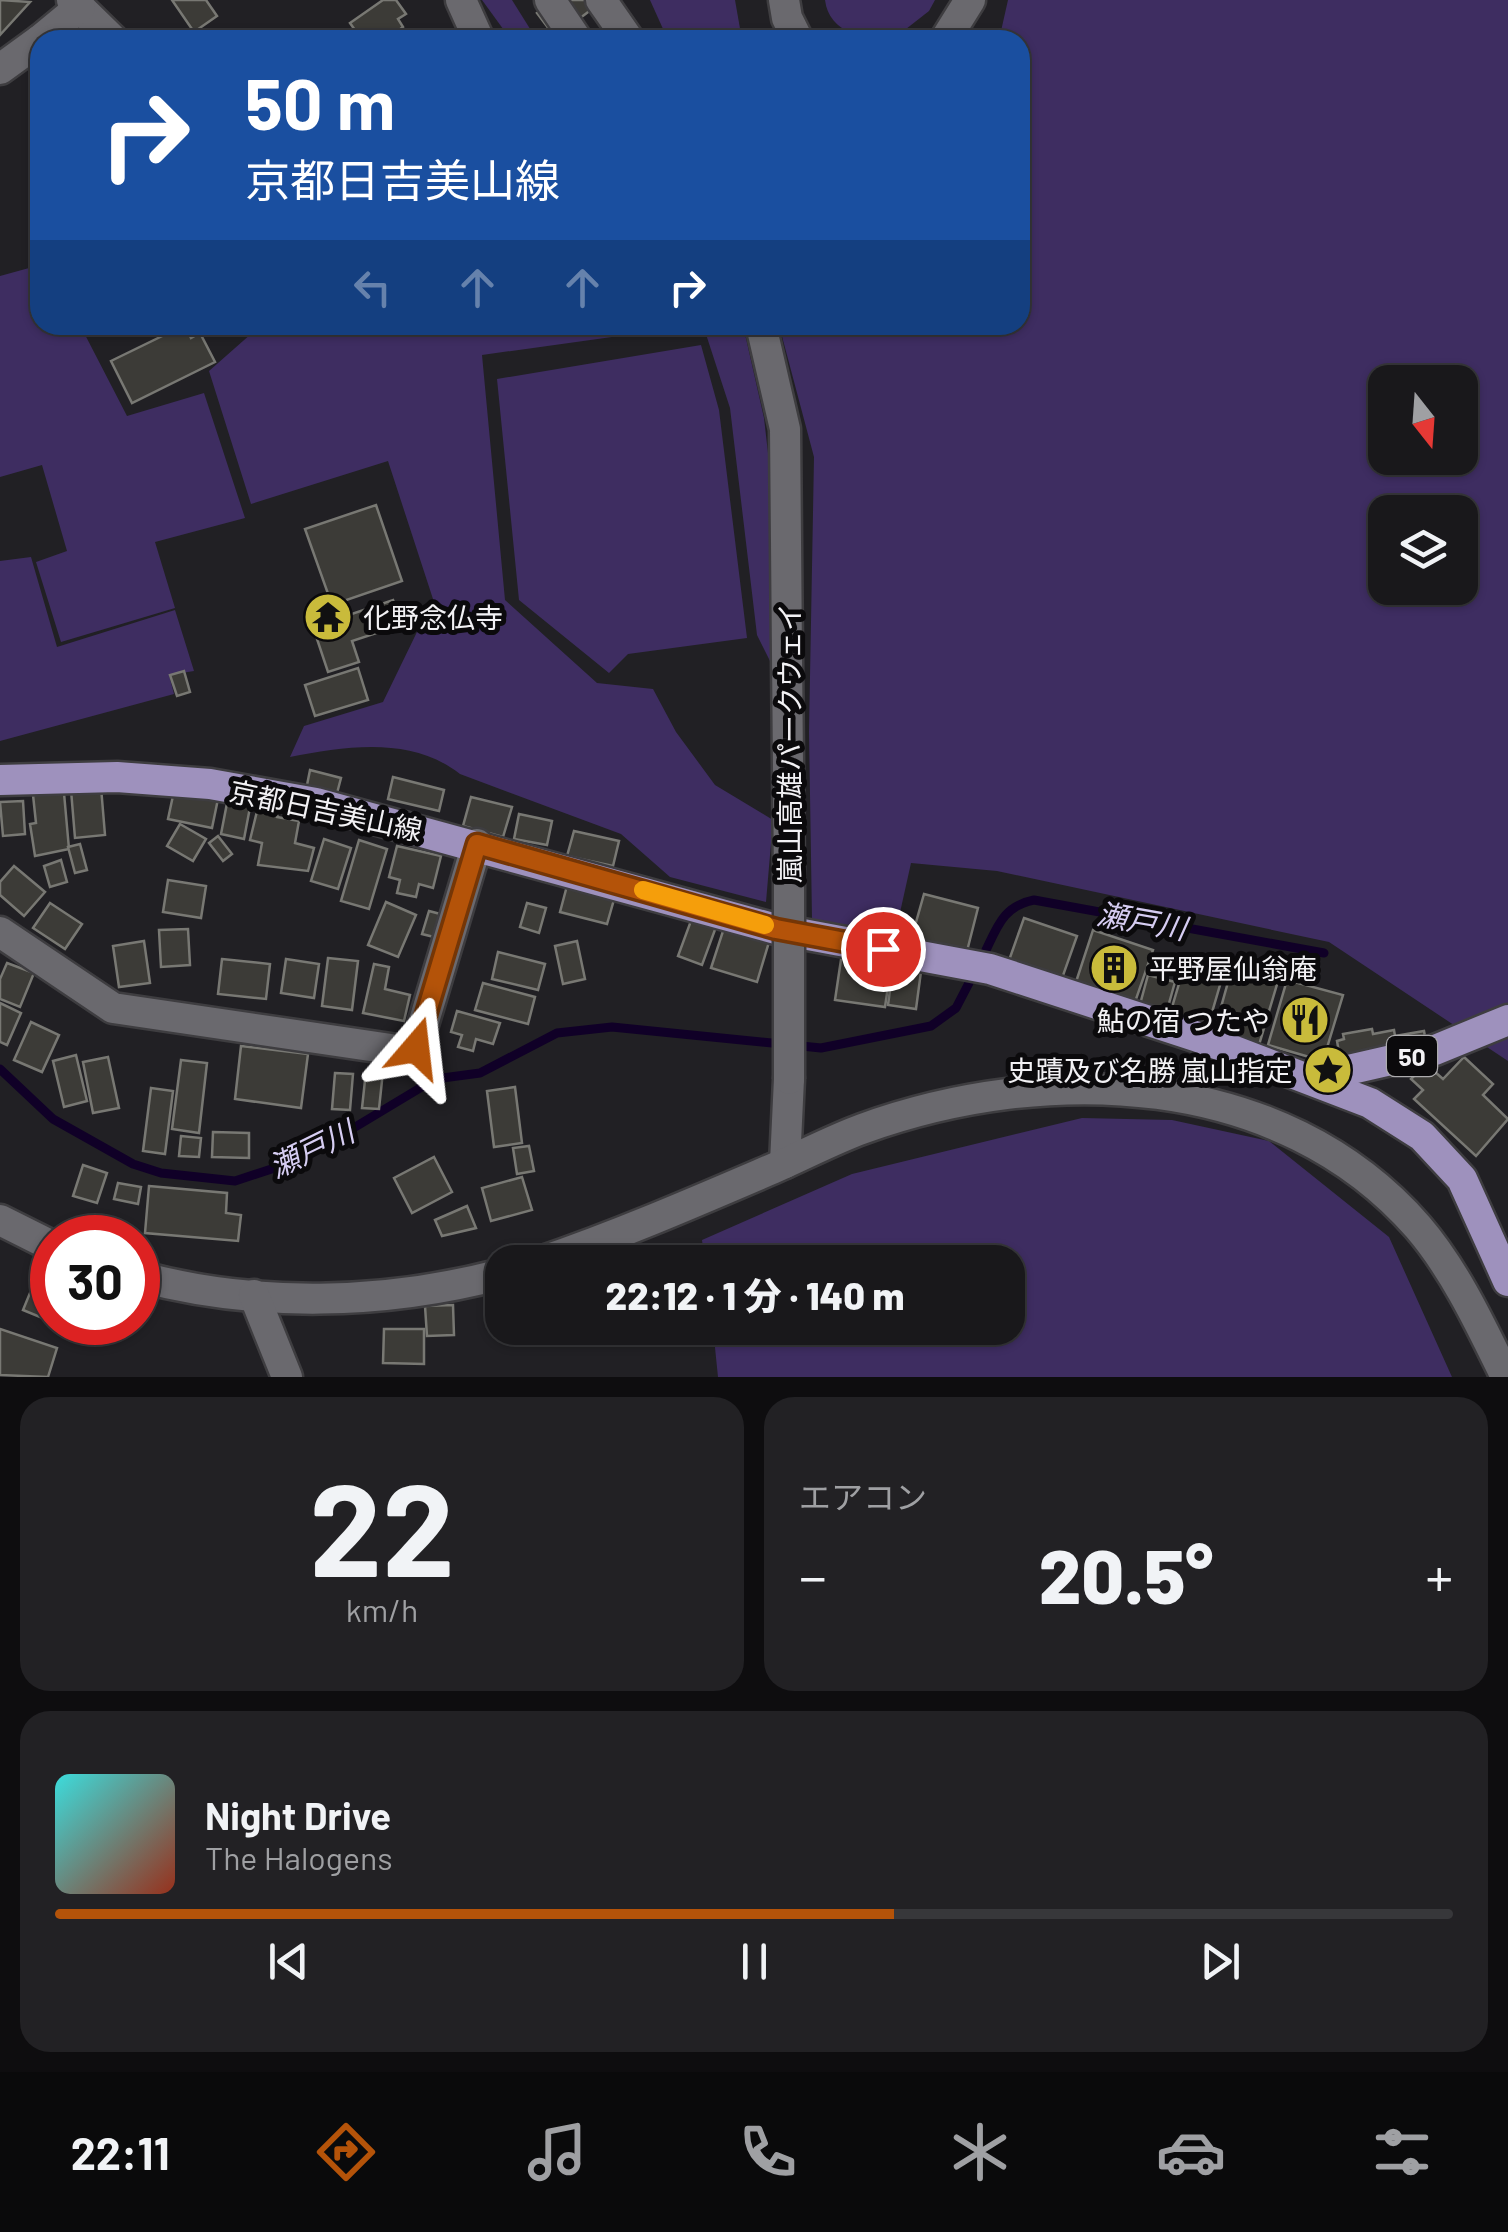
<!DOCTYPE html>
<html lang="ja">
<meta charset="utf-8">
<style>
body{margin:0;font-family:Barlow,"Noto Sans JP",sans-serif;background:#222124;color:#f1f3f6;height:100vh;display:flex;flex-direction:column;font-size:38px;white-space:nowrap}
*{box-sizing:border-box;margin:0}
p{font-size:32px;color:#9fa0a3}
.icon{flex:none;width:55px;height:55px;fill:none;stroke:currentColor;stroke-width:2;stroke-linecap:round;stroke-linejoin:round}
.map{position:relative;height:1377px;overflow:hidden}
.side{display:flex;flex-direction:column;gap:20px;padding:20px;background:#0e0d0f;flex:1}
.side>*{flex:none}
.top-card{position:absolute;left:30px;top:30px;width:1000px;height:305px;border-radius:30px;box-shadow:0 2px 8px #0004,0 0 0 2px #37373a;background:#1a4fa0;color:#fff;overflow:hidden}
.needle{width:65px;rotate:163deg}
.fabs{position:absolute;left:1368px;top:365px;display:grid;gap:20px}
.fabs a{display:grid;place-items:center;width:110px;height:110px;border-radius:20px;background:#19181b;box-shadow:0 2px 8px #0004,0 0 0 2px #37373a;font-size:50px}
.speed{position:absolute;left:30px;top:1215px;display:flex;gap:20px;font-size:50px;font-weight:700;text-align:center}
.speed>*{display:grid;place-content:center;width:130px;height:130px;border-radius:50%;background:#19181b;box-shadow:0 2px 8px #0004,0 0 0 2px #37373a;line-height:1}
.speed .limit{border:15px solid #d22;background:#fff;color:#111}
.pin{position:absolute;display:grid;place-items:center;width:85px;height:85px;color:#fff;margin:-42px;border:5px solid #fff;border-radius:50%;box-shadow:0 2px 10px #0007}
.me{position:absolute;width:110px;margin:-55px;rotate:17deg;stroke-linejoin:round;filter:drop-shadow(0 0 8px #0008)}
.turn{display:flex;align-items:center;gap:35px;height:210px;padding:0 50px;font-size:45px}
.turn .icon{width:130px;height:130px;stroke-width:2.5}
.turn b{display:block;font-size:70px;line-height:85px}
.lanes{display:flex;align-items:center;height:95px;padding:0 50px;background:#0003;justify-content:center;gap:50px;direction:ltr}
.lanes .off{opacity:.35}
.big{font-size:75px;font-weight:800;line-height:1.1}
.side .widget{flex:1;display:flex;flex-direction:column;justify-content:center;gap:15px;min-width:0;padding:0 35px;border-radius:30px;background:#222124}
.side .dial{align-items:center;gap:0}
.dial b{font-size:130px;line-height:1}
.song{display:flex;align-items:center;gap:30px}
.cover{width:120px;height:120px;border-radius:15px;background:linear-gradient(135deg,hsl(180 70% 55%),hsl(10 70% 35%))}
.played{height:10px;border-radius:5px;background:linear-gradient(90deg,#b45309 60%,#37373a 60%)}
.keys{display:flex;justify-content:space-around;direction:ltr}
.heat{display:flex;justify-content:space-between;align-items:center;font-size:55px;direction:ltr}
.side .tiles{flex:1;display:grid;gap:20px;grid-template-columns:1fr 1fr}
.widget:last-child{grid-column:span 2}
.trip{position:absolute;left:485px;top:1245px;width:540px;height:100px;border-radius:30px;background:#19181b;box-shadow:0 2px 8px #0004,0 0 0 2px #37373a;font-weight:800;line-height:100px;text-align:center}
.tab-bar{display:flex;height:160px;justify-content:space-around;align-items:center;background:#0a0a0b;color:#9fa0a3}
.tab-bar .icon{width:70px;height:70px}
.tab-bar .active{color:#b45309}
.tab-bar b{font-size:45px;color:#f1f3f6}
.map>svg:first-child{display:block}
</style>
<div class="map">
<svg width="1508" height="1377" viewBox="0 0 1508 1377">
<rect width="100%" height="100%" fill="#212024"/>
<!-- green -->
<g fill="#3e2d61" fill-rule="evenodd">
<polygon points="482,0 512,0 537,40 511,40"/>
<polygon points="650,0 735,0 742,40 668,40"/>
<path d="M825,0H935L929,11L892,40C865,40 829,33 825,0Z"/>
<path d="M1008,0H1508V1061L1329,942L997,871L911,863L895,935L812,919L809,732L814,457L779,325H1020V40H999ZM1385,382H1460V458H1385ZM1385,512H1460V588H1385Z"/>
<polygon points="40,265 40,325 80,325 127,416 204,393 245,518 155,542 175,608 61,642 36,562 67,551 42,465 0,477 0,276"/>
<path d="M261,325H698L482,355L505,600L597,683L653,689L676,732L715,785L773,820L766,902L670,877L621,834L460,774C411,736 348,746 290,757L304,726L383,702L433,599L388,461L251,504L209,371Z"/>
<polygon points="703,325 743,325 764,418 772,488 774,669 757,635 730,408"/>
<polygon points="701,345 719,410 747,638 628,654 609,673 519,600 497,379"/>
<polygon points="31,557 57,647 175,610 194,671 169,675 174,694 0,741 0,561"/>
<polygon points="1082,1118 1172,1120 1269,1141 1389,1237 1452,1377 718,1377 713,1328 1008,1328 1008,1262 705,1262 702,1240 852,1174"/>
</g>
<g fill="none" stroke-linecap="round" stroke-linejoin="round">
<!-- stream -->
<g stroke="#100027" stroke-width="9">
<path d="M986,950C998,925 1004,906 1034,900L1324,953"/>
<polyline points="0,1069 53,1119 133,1164 161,1173 235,1181 302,1159 435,1079 480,1073 557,1033 612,1027 821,1048 931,1026 956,1008 969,983"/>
</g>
</g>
<!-- building -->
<g fill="#3c3b37" stroke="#787873" stroke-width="2.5">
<polygon points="0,0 30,2 0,35"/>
<polygon points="172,0 206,0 217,16 194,32"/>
<polygon points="383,0 396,0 406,14 398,19 403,27 385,40 362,40 350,23"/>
<polygon points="555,0 604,0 555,37 537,13"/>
<polygon points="185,325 191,338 200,333 215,362 132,403 111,361"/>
<polygon points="376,505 402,581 332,605 305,529"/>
<polygon points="393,600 401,625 352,641 359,662 328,672 313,627"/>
<polygon points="358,668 368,700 315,716 305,685"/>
<polygon points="184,671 190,692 177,696 170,675"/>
<polygon points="310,770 341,778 336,797 306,790"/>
<polygon points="393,777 444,790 439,811 388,799"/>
<polygon points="101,787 105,835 75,838 71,790"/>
<polygon points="174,791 218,799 212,828 168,819"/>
<polygon points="64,793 69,849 35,856 30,824 36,823 33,795"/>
<polygon points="471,797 512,807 503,837 463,826"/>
<polygon points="228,798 251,802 244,839 221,834"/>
<polygon points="23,801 25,834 3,836 0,802"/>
<polygon points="259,803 279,808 277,817 299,821 295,843 314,848 308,871 258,865 262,843 250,840"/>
<polygon points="519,814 552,821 547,845 514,839"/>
<polygon points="180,824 206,839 193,861 167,846"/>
<polygon points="574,831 619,841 613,866 567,856"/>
<polygon points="218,836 232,854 223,861 209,843"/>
<polygon points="324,839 351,848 338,889 311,881"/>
<polygon points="359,840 387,849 369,909 341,901"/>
<polygon points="80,844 87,870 75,873 68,847"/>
<polygon points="397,846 441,856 433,888 419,884 416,897 397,893 400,880 389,877"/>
<polygon points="61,860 67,882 50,887 44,866"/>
<polygon points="14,866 45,892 24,916 0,895 0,882"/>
<polygon points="168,880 206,886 201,918 163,912"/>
<polygon points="568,882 615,896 607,924 560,912"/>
<polygon points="924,894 978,908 966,955 911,940"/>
<polygon points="386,902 416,915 398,957 368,945"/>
<polygon points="50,903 82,924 65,949 33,928"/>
<polygon points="527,903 546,908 539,933 520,927"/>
<polygon points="429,911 444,915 438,938 422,934"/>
<polygon points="692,918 716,927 702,965 678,956"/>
<polygon points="1024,918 1077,936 1060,984 1007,966"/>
<polygon points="724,928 769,942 757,982 711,968"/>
<polygon points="188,929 190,965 161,967 159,930"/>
<polygon points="1093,930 1153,950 1134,1005 1075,985"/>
<polygon points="144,941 150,983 119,987 113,946"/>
<polygon points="577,941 585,979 563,984 555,946"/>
<polygon points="498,952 545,964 538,990 492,979"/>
<polygon points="842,953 892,959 885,1007 835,1000"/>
<polygon points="1187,957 1225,968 1208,1026 1170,1014"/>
<polygon points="328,958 358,961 352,1010 322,1006"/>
<polygon points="222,959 270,964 266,999 218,994"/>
<polygon points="286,959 319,964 314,998 281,993"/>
<polygon points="894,960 922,964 916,1009 888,1005"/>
<polygon points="7,963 34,973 20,1007 0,999 0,979"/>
<polygon points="374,964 389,967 385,989 410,995 404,1021 363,1013"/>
<polygon points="1232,968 1278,981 1259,1045 1214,1032"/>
<polygon points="1148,975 1175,982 1166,1014 1139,1008"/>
<polygon points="1287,980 1343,995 1323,1061 1268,1045"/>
<polygon points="483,983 535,997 528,1024 475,1010"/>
<polygon points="0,1003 21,1013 7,1045 0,1042"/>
<polygon points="457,1011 500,1023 493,1044 476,1039 473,1051 458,1047 462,1035 451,1032"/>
<polygon points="31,1022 59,1035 42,1072 14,1060"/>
<polygon points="1372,1029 1373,1034 1394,1030 1395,1036 1424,1031 1427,1047 1341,1064 1337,1041 1344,1039 1343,1034"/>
<polygon points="241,1046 308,1054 301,1108 235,1099"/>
<polygon points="76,1055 87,1101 64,1107 53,1061"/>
<polygon points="108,1057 119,1108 93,1113 83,1062"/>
<polygon points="1464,1057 1493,1084 1483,1095 1508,1119 1476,1156 1414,1099 1423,1090 1411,1079 1426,1064 1443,1079"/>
<polygon points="181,1060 207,1063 199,1133 172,1129"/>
<polygon points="373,1061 384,1062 379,1109 362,1108 366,1071 372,1072"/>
<polygon points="335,1073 353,1074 350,1110 332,1109"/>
<polygon points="515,1087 522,1143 494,1147 487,1091"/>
<polygon points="151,1088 173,1091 165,1154 143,1151"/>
<polygon points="213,1132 249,1133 249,1158 212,1157"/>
<polygon points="181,1136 201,1138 199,1157 179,1156"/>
<polygon points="529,1146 534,1171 517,1174 513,1148"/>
<polygon points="434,1157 452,1192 412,1213 394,1178"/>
<polygon points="83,1165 107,1173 97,1203 73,1196"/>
<polygon points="522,1177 532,1210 491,1221 482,1188"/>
<polygon points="118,1183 141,1187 138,1204 114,1199"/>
<polygon points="149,1186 227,1193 226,1213 241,1215 238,1241 145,1233"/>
<polygon points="467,1206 476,1228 442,1236 435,1220"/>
<polygon points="32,1288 52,1296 52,1322 23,1310"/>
<polygon points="453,1305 454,1335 427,1336 425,1306"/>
<polygon points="0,1329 57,1348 48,1377 0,1375"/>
<polygon points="384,1329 424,1329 424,1364 383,1363"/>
</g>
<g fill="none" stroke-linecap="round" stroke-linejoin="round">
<!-- minor casing -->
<g stroke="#3e3d40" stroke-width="35">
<g id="minor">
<polyline points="72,0 113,40"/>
<polyline points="461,0 479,40"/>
<polyline points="550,0 577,40"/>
<polyline points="601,0 629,40"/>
<polyline points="784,0 787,18 798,40"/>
<polyline points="40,40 80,7"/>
<polyline points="945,40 970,0"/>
<polyline points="0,69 40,40"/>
<polyline points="761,325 785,429 789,879"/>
<polyline points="0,932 113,1008 411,1052 416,1048 477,844"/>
<polyline points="785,1163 789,1079"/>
<polyline points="0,1220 52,1246"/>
<path d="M540,1262C619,1235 695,1202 772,1169C802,1156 832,1140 862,1129C1047,1062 1281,1070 1418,1227C1455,1270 1481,1326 1506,1377"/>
<path d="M138,1276C256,1308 384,1305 502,1274"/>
<polyline points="254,1295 287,1377"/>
</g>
</g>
<!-- major casing -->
<g stroke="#3e3d40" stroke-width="35">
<g id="major">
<polyline points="0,780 117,777 210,784 316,803 776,929 990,969 1198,1037 1370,1103 1422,1136 1462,1179 1508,1281"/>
<polyline points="1313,1078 1435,1050 1508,1020"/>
</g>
</g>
<!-- minor -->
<use href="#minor" stroke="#6a696e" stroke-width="30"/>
<!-- major -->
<use href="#major" stroke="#9e91bd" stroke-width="30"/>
<!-- minor-bridge casing -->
<g stroke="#3e3d40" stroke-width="35" stroke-linecap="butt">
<polyline id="minor-bridge" points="789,1079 789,879"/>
</g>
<!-- minor-bridge -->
<use href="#minor-bridge" stroke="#6a696e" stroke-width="30"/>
</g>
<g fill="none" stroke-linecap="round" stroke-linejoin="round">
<!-- route casing -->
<g stroke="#753606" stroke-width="25">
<polyline id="route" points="416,1048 477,844 776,929 883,949"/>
</g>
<!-- route -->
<use href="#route" stroke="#b45309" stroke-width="18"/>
<!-- slow -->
<polyline stroke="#f59e0b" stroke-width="18" points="643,890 765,925"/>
</g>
<!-- icons -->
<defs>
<g id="temple-disc" transform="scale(2.5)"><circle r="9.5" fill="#c9bb3b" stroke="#0b0a0c"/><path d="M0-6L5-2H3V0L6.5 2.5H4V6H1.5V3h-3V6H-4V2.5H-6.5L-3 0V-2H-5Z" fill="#111"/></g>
<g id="building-disc" transform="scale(2.5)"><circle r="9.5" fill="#c9bb3b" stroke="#0b0a0c"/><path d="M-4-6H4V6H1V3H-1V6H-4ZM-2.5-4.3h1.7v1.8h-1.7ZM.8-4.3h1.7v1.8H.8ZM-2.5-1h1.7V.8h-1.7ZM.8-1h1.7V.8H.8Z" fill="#111"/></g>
<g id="restaurant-disc" transform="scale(2.5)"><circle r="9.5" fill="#c9bb3b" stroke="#0b0a0c"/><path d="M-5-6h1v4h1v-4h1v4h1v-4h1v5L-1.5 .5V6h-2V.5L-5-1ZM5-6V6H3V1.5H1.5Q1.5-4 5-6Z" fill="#111"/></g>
<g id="sight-disc" transform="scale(2.5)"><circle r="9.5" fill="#c9bb3b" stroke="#0b0a0c"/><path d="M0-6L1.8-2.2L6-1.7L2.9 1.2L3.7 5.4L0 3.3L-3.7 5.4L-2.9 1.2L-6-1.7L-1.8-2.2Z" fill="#111"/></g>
</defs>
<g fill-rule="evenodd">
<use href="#temple-disc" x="328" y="617"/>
<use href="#building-disc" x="1114" y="968"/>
<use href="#restaurant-disc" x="1305" y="1020"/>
<use href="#sight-disc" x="1328" y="1070"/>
</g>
<g text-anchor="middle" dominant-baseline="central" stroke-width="10" stroke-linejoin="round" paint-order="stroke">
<!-- shield labels -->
<rect fill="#0b0a0c" stroke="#adacae" stroke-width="2.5" x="1387" y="1036" width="50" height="40" rx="8"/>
<g font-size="25" font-weight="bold" fill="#f2f1f4">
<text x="1412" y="1056">50</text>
</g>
<!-- poi labels -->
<g font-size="28" fill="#f2f1f4" stroke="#0b0a0c" text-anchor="start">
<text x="363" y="617">化野念仏寺</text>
<text x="1149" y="968">平野屋仙翁庵</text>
<text x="1270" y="1020" text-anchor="end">鮎の宿 つたや</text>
<text x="1293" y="1070" text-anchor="end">史蹟及び名勝 嵐山指定</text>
</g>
<!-- street labels -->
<g font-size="28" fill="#f2f1f4" stroke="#0b0a0c">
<text transform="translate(789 743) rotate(-90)">嵐山高雄パークウェイ</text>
<text transform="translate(326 810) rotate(12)">京都日吉美山線</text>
</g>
<!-- water labels -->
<g font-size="30" font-style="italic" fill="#d6cdf2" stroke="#0b0a0c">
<text transform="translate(1142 920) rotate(10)">瀬戸川</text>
<text transform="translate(311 1148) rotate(-26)">瀬戸川</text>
</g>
</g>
</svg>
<div class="fabs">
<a><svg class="needle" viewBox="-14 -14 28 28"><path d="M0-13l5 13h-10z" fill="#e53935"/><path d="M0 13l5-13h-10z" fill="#9fa0a3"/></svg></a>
<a><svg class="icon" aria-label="layers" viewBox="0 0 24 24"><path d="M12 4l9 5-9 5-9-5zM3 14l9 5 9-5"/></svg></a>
</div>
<div class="speed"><div class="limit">30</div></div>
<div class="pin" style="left:883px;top:949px;background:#d93025"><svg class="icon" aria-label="arrive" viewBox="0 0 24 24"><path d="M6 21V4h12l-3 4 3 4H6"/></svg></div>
<svg class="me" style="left:416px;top:1048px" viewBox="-20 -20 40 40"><path d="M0-17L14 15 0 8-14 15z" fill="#b45309" stroke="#fff" stroke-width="4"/></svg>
<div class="trip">22:12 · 1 分 · 140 m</div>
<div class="top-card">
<div class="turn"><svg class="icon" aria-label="right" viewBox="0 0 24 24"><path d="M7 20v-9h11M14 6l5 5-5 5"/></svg><div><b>50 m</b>京都日吉美山線</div></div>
<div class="lanes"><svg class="icon off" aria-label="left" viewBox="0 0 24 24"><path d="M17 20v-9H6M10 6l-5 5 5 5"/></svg><svg class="icon off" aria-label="ahead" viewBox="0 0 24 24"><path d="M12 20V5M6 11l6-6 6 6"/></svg><svg class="icon off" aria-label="ahead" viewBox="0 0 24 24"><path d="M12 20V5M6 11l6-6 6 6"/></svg><svg class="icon" aria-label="right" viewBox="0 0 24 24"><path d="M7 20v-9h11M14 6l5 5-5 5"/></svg></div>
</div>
</div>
<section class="side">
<div class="tiles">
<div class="widget dial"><b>22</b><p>km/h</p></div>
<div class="widget"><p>エアコン</p>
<div class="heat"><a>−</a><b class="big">20.5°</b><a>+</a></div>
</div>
<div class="widget">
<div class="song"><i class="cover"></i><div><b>Night Drive</b><p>The Halogens</p></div></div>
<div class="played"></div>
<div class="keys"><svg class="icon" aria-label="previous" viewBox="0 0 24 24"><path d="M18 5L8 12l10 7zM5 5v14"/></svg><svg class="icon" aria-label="pause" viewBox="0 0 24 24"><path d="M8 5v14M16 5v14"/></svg><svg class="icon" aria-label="next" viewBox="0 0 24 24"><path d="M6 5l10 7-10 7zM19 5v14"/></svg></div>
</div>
</div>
</section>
<nav class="tab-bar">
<b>22:11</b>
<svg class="icon active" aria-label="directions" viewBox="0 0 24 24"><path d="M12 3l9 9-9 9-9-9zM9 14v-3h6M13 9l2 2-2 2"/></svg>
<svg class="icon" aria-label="music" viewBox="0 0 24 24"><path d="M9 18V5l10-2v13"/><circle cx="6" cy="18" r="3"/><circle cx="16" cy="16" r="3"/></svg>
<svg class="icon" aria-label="phone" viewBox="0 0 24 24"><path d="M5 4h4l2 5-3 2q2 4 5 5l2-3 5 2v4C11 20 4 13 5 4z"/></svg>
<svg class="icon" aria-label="climate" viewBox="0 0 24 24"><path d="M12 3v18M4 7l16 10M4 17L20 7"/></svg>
<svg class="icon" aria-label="car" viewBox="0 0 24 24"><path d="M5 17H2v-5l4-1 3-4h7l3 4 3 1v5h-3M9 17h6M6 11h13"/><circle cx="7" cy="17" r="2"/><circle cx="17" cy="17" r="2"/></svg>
<svg class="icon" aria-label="filters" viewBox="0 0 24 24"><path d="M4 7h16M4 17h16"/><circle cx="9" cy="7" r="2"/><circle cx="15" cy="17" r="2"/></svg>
</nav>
